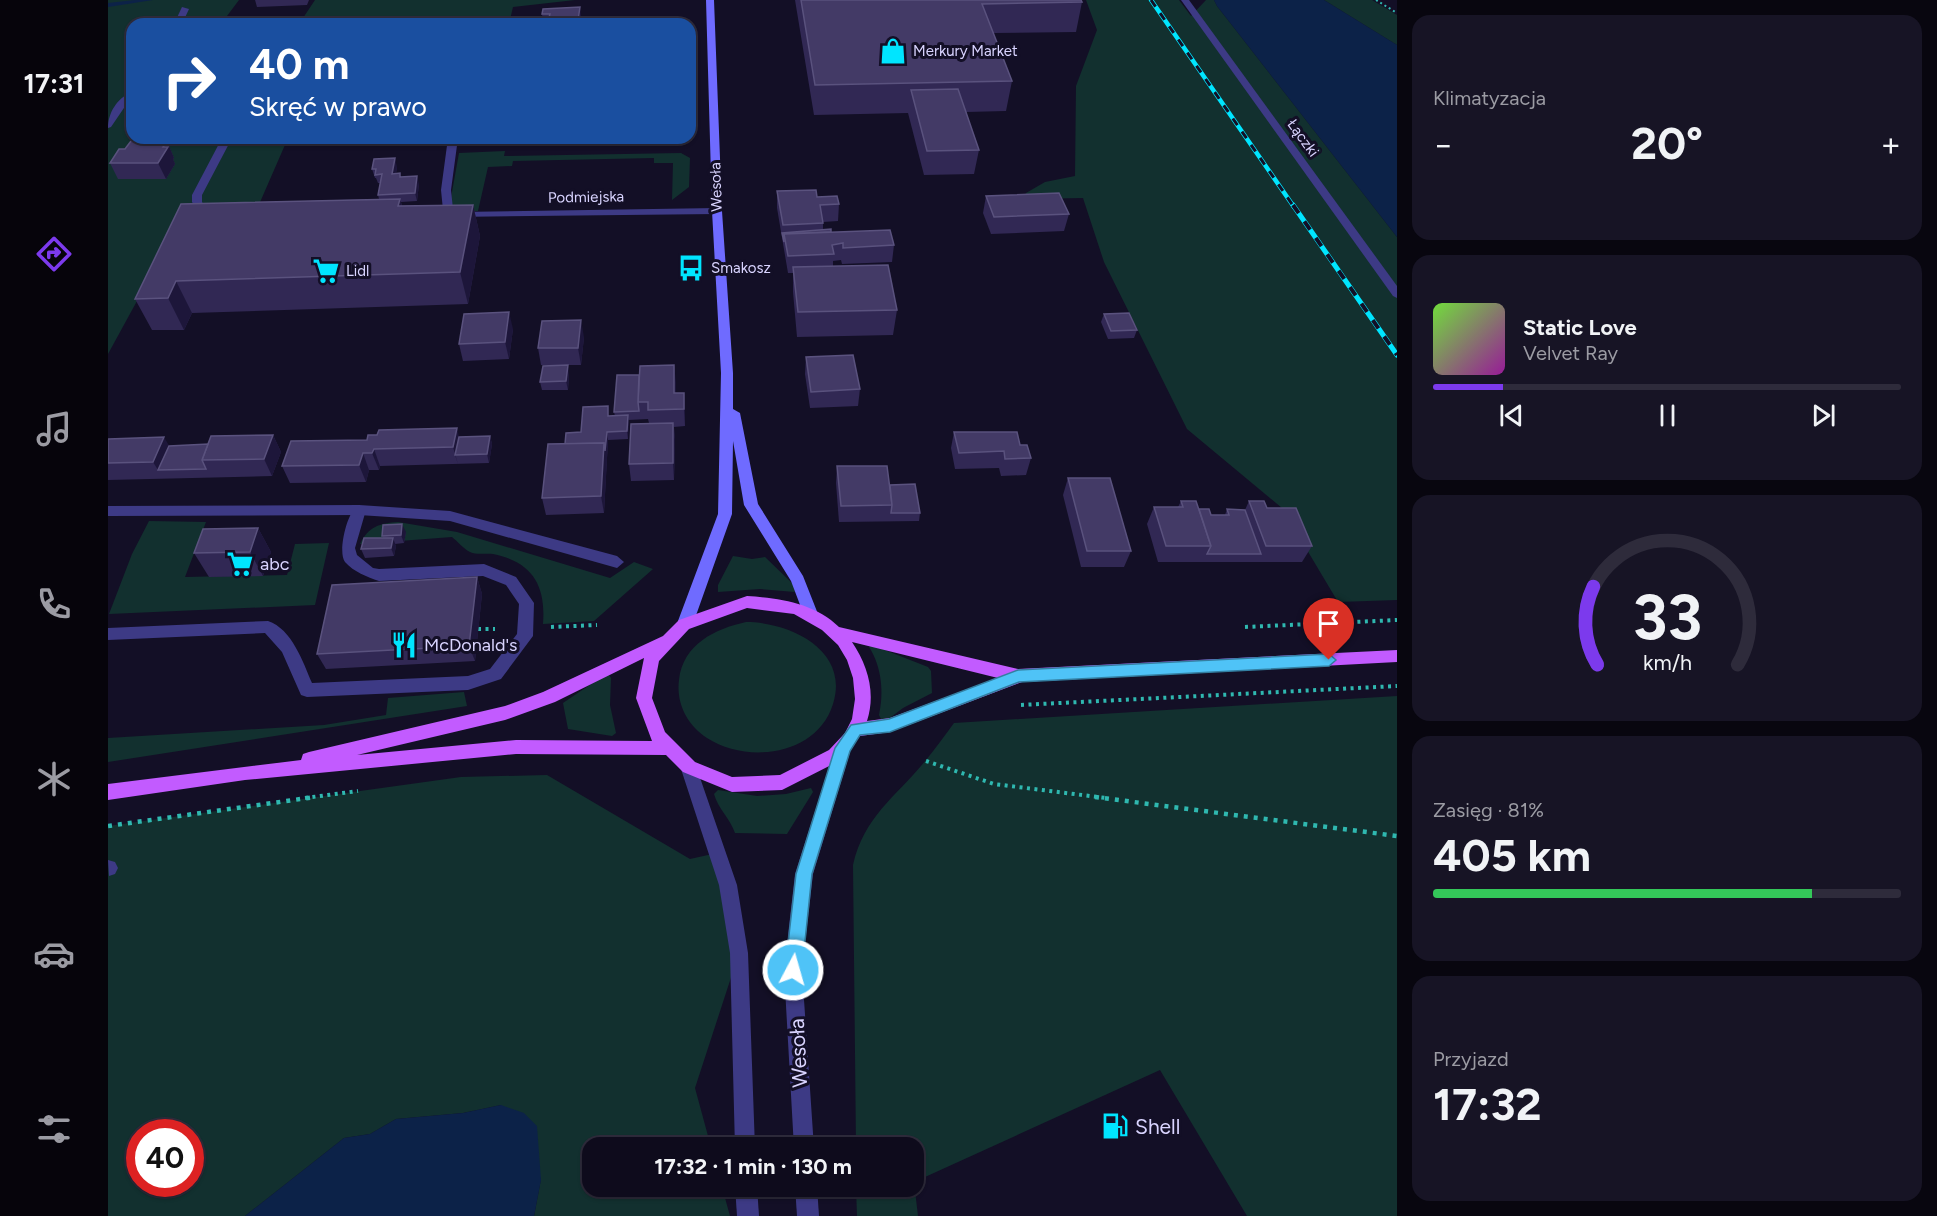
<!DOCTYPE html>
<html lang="pl">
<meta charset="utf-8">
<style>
body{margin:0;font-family:Figtree,sans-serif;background:#171425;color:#f1f3f6;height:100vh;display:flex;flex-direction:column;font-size:22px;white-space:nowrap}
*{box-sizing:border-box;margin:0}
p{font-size:20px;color:#9b9ba3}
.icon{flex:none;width:33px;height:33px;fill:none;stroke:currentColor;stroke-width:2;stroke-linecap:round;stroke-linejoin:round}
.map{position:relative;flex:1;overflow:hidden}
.drawer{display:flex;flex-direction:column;gap:15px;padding:15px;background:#08060f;width:540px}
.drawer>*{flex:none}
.top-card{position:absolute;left:18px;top:18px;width:570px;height:126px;border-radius:18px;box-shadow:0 2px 4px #0004,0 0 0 2px #2e2b3b;background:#1a4fa0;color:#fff;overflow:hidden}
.speed{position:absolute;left:18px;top:1119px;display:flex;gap:12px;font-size:30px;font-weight:700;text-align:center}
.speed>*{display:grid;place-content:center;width:78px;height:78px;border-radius:50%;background:#0e0b1c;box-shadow:0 2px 4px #0004,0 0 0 2px #2e2b3b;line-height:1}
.speed .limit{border:9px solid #d22;background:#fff;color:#111}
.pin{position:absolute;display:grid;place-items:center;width:51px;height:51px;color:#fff;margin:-62px -26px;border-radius:50% 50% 50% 0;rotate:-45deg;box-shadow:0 0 6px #0007}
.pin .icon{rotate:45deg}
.me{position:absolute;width:66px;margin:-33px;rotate:6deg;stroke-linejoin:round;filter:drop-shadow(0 0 4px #0008)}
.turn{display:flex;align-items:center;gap:21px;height:126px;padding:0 24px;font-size:27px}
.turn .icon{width:78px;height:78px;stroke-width:2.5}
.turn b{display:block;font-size:42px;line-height:51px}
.big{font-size:45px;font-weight:700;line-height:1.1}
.drawer .widget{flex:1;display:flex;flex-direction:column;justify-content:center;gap:9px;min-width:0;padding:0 21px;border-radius:18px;background:#171425}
.drawer .dial{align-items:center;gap:0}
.dial svg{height:156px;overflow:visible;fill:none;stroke:#2e2b3b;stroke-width:7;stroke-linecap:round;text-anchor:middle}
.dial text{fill:#f1f3f6;stroke:none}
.song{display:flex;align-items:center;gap:18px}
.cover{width:72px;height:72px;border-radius:9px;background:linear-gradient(135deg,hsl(100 70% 55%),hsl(300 70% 35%))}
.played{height:6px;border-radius:3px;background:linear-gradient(90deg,#7c3aed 15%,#2e2b3b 15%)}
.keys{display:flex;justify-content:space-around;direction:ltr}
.heat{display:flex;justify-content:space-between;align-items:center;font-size:33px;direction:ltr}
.charge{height:9px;border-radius:4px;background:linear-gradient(90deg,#34c759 81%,#2e2b3b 0)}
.trip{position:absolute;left:474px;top:1137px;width:342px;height:60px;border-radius:18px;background:#0e0b1c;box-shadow:0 2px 4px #0004,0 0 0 2px #2e2b3b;font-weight:700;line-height:60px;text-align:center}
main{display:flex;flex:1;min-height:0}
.dock{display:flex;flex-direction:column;width:108px;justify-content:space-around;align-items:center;background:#06040b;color:#9b9ba3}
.dock .icon{width:42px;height:42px}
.dock .on{color:#7c3aed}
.dock b{font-size:27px;color:#f1f3f6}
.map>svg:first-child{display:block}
</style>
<main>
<nav class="dock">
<b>17:31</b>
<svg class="icon on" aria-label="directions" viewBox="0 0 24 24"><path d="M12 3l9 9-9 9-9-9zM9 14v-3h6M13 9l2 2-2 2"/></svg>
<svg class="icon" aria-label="music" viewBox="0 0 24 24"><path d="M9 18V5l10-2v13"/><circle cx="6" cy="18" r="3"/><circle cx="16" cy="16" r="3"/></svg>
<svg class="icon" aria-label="phone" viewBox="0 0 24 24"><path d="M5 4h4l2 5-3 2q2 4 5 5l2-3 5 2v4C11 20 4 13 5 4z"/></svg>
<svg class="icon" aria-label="climate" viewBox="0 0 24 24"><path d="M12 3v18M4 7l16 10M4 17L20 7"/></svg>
<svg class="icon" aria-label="car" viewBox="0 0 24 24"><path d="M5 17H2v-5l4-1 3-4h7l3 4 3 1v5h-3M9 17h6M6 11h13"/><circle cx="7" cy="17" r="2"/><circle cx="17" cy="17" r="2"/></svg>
<svg class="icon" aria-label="filters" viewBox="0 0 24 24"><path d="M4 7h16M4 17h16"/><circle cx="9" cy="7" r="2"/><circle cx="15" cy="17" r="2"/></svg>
</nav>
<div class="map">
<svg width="1289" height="1216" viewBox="0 0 1289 1216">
<rect width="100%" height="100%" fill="#130f26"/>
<!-- green -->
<g fill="#12302f" fill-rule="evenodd">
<polygon points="0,0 131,0 113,24 24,24 24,122 19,133 24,133 24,138 180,138 146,216 70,226 0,354"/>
<polygon points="207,0 467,0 405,7 401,24 191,24"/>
<polygon points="978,0 1071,0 1083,16 1098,0 1106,0 1109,6 1289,237 1289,600 1230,602 1174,508 1079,429 996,262 975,198 916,199 918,193 937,182 967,176 968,86 989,30"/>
<polygon points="1216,0 1264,0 1289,15 1289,45"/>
<path d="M397,151L396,156L573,153L582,158L581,187L564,200L565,163H546V158L405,161L404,166L380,167L370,211C358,212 352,212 342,203L351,153Z"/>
<polygon points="41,521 98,522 77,577 179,575 187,544 221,543 207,605 1,614 24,554"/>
<path d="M290,522L349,532L502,578L526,562L545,569L486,621L435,624C438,586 425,562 385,554C378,553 368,555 362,552C356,549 349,541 344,537L252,544C260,527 272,523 290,522Z"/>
<polygon points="625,556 644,559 657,557 686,585 687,592 652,589 610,592 610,585"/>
<path d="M638,622C682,622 742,650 725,704C709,756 639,764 599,738C579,725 568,703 571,680C575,644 607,629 638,622Z"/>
<path d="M764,645L820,667L823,671L824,693L795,708L779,720L773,719L771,715C776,693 774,667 761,647Z"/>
<polygon points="501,675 503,678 502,705 508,733 504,736 460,729 455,703 495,676"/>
<polygon points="356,692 359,706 0,762 0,738 216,725 278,715 280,698"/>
<path d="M1289,696V1216H1139L1052,1070L806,1182L810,1216H749L748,1187L806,1186V1148L748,1147L745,865C756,816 788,797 818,760C828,748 837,735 846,723Z"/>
<path d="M439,775L582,859L609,853L631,953L587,1088L603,1147L484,1148V1186L614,1187L622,1216H426L433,1179L393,1105L355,1113L288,1119L262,1134L236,1138L137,1216H0V826L353,777ZM32,1132H82V1184H32Z"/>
<path d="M703,788L705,792L679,834L627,833C622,818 610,809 606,794L610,790L649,796L678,794Z"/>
</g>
<!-- water -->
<g fill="#0c2248">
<polygon points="1106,0 1216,0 1289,45 1289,237 1109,6"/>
<polygon points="393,1105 416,1113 429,1126 433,1180 426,1216 137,1216 236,1138 262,1134 288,1119 355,1113"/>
</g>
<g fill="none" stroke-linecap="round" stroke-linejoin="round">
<!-- stream -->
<polygon fill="#0c2248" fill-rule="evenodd" points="27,0 45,0 0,7 0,3"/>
<!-- path-far2 -->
<polyline stroke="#2fb8b0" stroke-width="2" stroke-dasharray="2 3" stroke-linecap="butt" points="1268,0 1289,13"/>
<!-- path-far1 -->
<g stroke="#2fb8b0" stroke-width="4" stroke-dasharray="3 4.5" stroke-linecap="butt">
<polyline points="443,627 489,625"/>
<polyline points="1137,627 1289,620"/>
<polyline points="370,629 387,629"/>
<polyline points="913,705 1289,686"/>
<polyline points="818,761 886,784 998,798"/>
<polyline points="197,798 250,791"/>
</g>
<!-- path -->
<g stroke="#2fb8b0" stroke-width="4.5" stroke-dasharray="4 6" stroke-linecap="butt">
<polyline points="987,797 1289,836"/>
<polyline points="0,826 207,797"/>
</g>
<!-- service -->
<g fill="#3d3a85" fill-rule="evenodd">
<polygon points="74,7 81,9 74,24 66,24"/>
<path d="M24,92V99L20,102L3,127L0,128C0,113 9,98 24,92Z"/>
<polygon points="114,138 124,138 94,195 94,202 100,211 91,213 84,202 84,195"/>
<path d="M251,505L258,510L247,548L249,555L265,568L271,569L376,564L408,577L426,603L425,636L393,679L360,690L199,697L193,695L174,652L157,633L0,640V628L160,621C184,629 195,662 204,683L360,676L382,669L409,634L411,604L398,585L375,576L271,581C259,577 246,572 237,562C229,552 240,508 251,505Z"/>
<polygon points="0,860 7,862 10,868 7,874 1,876"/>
</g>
<!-- minor -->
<g fill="#3d3a85" fill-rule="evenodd">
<polygon points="1073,0 1081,0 1289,286 1289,298 1285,296"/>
<polygon points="340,138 350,138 343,190 345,209 349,212 609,208 614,211 609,214 343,217 335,210 333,190"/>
<polygon points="251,505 342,511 509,556 516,562 509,568 342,521 251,515 0,516 0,506"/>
</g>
<!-- tertiary -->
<g fill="#3d3a85" fill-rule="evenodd">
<polygon points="735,742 741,744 743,749 705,874 694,970 706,1148 686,1148 676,970 687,874 727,749 729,744"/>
<polygon points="581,762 587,764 589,769 629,885 640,953 647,1148 627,1148 622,953 611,885 573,769 575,764"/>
<polygon points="627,1186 649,1186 651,1216 629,1216"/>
<polygon points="687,1186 709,1186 711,1216 689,1216"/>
</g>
<!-- secondary -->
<polygon fill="#6f6bff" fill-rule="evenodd" points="598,0 606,0 614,211 625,373 625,409 632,413 650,504 695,576 710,614 707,618 697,618 683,581 636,505 625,441 624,514 586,621 583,625 573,625 570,621 610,514 613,373 604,211"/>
<!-- primary -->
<path fill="#c25bff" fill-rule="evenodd" d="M639,596C671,598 707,603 731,627L910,669L1289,650V662L914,682L782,732L752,736L733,760L674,790L624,792L575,772L558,755L408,754L137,780L0,800V784L193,760L195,754L201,752L397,706L435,692L555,636L571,620ZM639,608L686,614L714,630L730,645L739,660L745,678L747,699L744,719L737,733L721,750L672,775L624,777L587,762L557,732L544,698L551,661L581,629ZM744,642L890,678L782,718L759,721C768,693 760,666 744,642ZM536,658L528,698L544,741L408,740L249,755L397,720L447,702Z"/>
<!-- rail-far1 casing -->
<g stroke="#00e5ff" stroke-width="4.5">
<polyline id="rail-far1" points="1043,0 1186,207"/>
</g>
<!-- rail casing -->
<g stroke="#00e5ff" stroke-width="5">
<polyline id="rail" points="1185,205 1289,355"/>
</g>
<!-- rail-far1 -->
<use href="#rail-far1" stroke="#130f26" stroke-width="3" stroke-dasharray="8" stroke-linecap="butt"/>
<!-- rail -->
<use href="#rail" stroke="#130f26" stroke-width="4" stroke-dasharray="10" stroke-linecap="butt"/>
</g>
<!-- wall -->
<g fill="#312854">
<polygon points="147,0 201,0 199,5 149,7"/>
<polygon points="687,0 973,0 974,2 968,32 885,33 904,81 898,111 858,112 871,150 866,174 816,175 800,113 706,115"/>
<polygon points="434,14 473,15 471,24 441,24 441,22 435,22"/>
<polygon points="475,138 523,138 523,143 476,145"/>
<polygon points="59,141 66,158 65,159 67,164 58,179 10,179 2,163 17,149"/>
<polygon points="289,167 288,173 293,177 311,184 309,201 293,202 294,206 365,205 372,236 360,304 84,313 76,330 44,330 27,299 73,204 271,199 270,195 272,183 270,183 268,178 267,178 264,169"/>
<polygon points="669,191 709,197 731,204 730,221 715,222 715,230 786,245 784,262 734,264 733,260 725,261 725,266 789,310 785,335 689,337 685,292 685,273 680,273 669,208"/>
<polygon points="878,196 961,214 956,231 883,234 875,213"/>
<polygon points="996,314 1029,330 1026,338 1000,339 993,322"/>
<polygon points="405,329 401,359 355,361 351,344"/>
<polygon points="476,337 473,365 433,365 430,348"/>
<polygon points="698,357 752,389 750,406 702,408 697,374"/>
<polygon points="566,365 568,393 577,410 577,426 566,427 567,440 566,480 523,481 521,464 541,423 540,419 520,420 520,439 500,440 496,513 438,515 434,498 457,444 473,432 502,416 507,416 506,412"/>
<polygon points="461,374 460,390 434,390 432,382"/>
<polygon points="846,432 912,445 923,458 918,475 893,476 891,468 847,469 843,448"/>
<polygon points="165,435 173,452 164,476 0,480 0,439 61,446 100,444"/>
<polygon points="382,436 384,444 381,463 272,466 271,470 261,470 258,482 182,483 174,466 259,440"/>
<polygon points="729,466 782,485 812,513 811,521 731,522 728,483"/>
<polygon points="960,478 1023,551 1016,567 973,567 955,495"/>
<polygon points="1073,501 1103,515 1117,515 1119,509 1137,510 1141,501 1159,508 1204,546 1194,562 1050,562 1039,524 1046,507 1070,507"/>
<polygon points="150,528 163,552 155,576 101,577 86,553"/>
<polygon points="298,532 296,543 287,544 288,546 286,556 257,558 253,549 275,538 274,536"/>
<polygon points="369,577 374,594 367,661 218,669 209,654"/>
</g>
<!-- shaded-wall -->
<g fill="#1d163a">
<polygon points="472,7 473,15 471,24 470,24 470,20"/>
<polygon points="59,141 66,158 65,159 67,164 58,179 50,163 55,147"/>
<polygon points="287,158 289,167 287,182 284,174"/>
<polygon points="309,176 311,184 309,201 307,193"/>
<polygon points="292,199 300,230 290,206"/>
<polygon points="365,205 372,236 360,304 352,272"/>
<polygon points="68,281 84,313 76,330 60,298"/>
<polygon points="401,312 405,329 401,359 397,342"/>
<polygon points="473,320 476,337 473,365 470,348"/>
<polygon points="460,365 461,374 460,390 458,381"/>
<polygon points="566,365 568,382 568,410 566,393"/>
<polygon points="576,393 577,410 577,426 576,409"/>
<polygon points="520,415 521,424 520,439 519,431"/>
<polygon points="565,423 567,440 566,480 565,463"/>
<polygon points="349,428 353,445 347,455 350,464 345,447"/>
<polygon points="499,432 500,440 496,513 493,496 496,443"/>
<polygon points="165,435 173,452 164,476 156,459"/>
<polygon points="382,436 384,444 381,463 379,454"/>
<polygon points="56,437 66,454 50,470 55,478 45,462"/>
<polygon points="266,449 272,466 271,470 264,453"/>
<polygon points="255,453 261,470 258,482 251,465"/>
<polygon points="294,524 298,532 296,543 293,535"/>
<polygon points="150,528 163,552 155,576 142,552"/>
<polygon points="285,538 288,546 286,556 283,548"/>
<polygon points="369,577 374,594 367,661 361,646"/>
</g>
<!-- building -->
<g fill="#433a66" stroke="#5a527e" stroke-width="1.5">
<polygon points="693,0 973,0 974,2 874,4 904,81 707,85"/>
<polygon points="472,7 470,20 440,21 442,14 434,14 435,9"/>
<polygon points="850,89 871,150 819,151 803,90"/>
<polygon points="23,141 59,141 55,147 60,147 50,163 2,163 11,149 17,149"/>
<polygon points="287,158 284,174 292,173 292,177 309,176 307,193 270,195 274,174 267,175 268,169 264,169 266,159"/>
<polygon points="708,190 709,197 729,196 731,204 712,205 715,223 675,225 669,191"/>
<polygon points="951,193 961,214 886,217 878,196"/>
<polygon points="292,199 290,206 365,205 352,272 68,281 60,298 27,299 73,204"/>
<polygon points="723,229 723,232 676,234 676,242 674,233"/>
<polygon points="782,230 786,245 735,248 735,243 724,245 726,254 680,256 676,234"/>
<polygon points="780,265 789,310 690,312 685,267"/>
<polygon points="401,312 397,342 351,344 356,314"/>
<polygon points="1021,313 1029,330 1003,331 996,314"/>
<polygon points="473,320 470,348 430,348 434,321"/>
<polygon points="745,355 752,389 703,392 698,357"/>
<polygon points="460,365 458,381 432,382 435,366"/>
<polygon points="566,365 566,393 576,393 576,409 540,410 540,402 530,402 532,366"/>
<polygon points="509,375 531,375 530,402 531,411 506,412"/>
<polygon points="500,406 500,416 520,415 519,431 499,432 497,451 496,443 457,444 458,433 473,432 475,407"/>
<polygon points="565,423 565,463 521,464 523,424"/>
<polygon points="349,428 345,447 266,449 264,453 255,453 251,465 174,466 183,441 259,440 260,435 269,435 271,430"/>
<polygon points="846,432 909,432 912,445 919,445 923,458 897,459 896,451 851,453"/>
<polygon points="165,435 156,459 94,460 103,436"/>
<polygon points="382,436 379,454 347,455 351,437"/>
<polygon points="56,437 45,462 0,463 0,439"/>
<polygon points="496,443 493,496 434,498 440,444"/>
<polygon points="100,444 94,460 98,469 50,470 61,446"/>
<polygon points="729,466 779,466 784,505 733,506"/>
<polygon points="960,478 1002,478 1023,551 979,551"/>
<polygon points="807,484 812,513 783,513 784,505 782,485"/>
<polygon points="1073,501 1088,501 1103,546 1058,546 1046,507 1075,507"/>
<polygon points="1141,501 1156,501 1159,508 1188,508 1204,546 1158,546"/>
<polygon points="1091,509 1101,509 1103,515 1121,515 1119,509 1137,510 1153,554 1099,554 1103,546"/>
<polygon points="294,524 293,535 274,536 275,525"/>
<polygon points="150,528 142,552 86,553 95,529"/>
<polygon points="256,538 285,538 283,548 253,549"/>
<polygon points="369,577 361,646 209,654 224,585"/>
</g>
<!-- route -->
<polygon fill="#4fc3f7" stroke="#337fa1" stroke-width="1.5" points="1221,654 1228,660 1221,666 911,682 782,732 752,735 742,751 704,874 694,970 691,977 685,979 679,977 677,970 688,874 727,748 743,725 781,719 910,670"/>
<!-- icons -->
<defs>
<g id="shop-bare" transform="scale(2.07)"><path d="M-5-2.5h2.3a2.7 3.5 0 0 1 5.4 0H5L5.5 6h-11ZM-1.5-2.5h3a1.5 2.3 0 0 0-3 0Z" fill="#00e5ff" stroke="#130f26" stroke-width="2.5" paint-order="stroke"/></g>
<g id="bus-bare" transform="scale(2.07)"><path d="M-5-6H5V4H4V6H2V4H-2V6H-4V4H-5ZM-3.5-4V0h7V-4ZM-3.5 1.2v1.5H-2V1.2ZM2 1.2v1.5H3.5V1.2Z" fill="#00e5ff" stroke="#130f26" stroke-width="2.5" paint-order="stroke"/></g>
<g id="supermarket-bare" transform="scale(2.07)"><path d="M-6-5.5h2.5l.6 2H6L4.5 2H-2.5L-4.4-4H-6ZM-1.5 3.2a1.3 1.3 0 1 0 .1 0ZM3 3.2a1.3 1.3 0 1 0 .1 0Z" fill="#00e5ff" stroke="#130f26" stroke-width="2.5" paint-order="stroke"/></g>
<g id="restaurant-bare" transform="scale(2.07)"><path d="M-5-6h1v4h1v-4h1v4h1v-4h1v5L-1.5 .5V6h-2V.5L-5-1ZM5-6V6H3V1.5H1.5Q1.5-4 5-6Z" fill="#00e5ff" stroke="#130f26" stroke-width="2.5" paint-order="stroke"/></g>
<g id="fuel-bare" transform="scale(2.07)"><path d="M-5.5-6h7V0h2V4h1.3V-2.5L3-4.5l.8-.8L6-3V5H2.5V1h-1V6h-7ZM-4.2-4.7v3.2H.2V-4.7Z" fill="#00e5ff" stroke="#130f26" stroke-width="2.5" paint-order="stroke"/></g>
</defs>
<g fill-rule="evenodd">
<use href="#shop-bare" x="785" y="51"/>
<use href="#bus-bare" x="583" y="268"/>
<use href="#supermarket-bare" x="218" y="271"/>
<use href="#supermarket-bare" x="132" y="564"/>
<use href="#restaurant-bare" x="296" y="645"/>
<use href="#fuel-bare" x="1007" y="1126"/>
</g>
<g text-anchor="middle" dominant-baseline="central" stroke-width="6" stroke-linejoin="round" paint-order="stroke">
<!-- far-poi labels -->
<g font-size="15" fill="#d9d4ff" stroke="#130f26" text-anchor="start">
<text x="805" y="51">Merkury Market</text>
<text x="603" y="268">Smakosz</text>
<text x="238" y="271">Lidl</text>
</g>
<!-- far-street labels -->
<g font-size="15" fill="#d9d4ff" stroke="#130f26">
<text transform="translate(1195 138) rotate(54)">Łączki</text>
<text transform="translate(608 187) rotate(-92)">Wesoła</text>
<text transform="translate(478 197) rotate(-1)">Podmiejska</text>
</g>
<!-- poi labels -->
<g font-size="18" fill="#d9d4ff" stroke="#130f26" text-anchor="start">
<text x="152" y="564">abc</text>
<text x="316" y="645">McDonald's</text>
</g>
<!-- near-street labels -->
<g font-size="21" fill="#d9d4ff" stroke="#130f26">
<text transform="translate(690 1053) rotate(-93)">Wesoła</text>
</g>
<!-- near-poi labels -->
<g font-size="21" fill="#d9d4ff" stroke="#130f26" text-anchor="start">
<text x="1027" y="1126">Shell</text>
</g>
</g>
</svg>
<div class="speed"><div class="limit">40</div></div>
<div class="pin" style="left:1221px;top:660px;background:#d93025"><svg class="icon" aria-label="arrive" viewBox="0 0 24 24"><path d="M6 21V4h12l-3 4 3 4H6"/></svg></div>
<svg class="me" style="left:685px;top:970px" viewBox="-20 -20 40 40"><circle r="17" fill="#4fc3f7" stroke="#fff" stroke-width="3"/><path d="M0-11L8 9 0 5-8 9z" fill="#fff"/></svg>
<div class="trip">17:32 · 1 min · 130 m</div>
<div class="top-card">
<div class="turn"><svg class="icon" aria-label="right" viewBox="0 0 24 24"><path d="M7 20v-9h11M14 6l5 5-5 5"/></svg><div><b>40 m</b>Skręć w prawo</div></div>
</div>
</div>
<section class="drawer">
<div class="widget"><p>Klimatyzacja</p>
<div class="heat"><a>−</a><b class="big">20°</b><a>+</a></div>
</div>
<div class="widget">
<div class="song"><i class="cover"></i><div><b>Static Love</b><p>Velvet Ray</p></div></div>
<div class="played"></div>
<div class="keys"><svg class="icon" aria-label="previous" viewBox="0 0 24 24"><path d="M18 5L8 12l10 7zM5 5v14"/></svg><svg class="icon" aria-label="pause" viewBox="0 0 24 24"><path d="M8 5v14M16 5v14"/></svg><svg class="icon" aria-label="next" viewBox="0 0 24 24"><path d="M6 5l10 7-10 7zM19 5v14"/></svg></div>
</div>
<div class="widget dial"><svg viewBox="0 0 100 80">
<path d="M14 69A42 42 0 1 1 86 69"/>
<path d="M14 69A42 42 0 0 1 12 29" stroke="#7c3aed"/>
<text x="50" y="56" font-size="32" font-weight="700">33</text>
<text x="50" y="72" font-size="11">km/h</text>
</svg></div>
<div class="widget"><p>Zasięg · 81%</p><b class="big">405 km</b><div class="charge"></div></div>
<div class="widget"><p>Przyjazd</p><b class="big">17:32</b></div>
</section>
</main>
